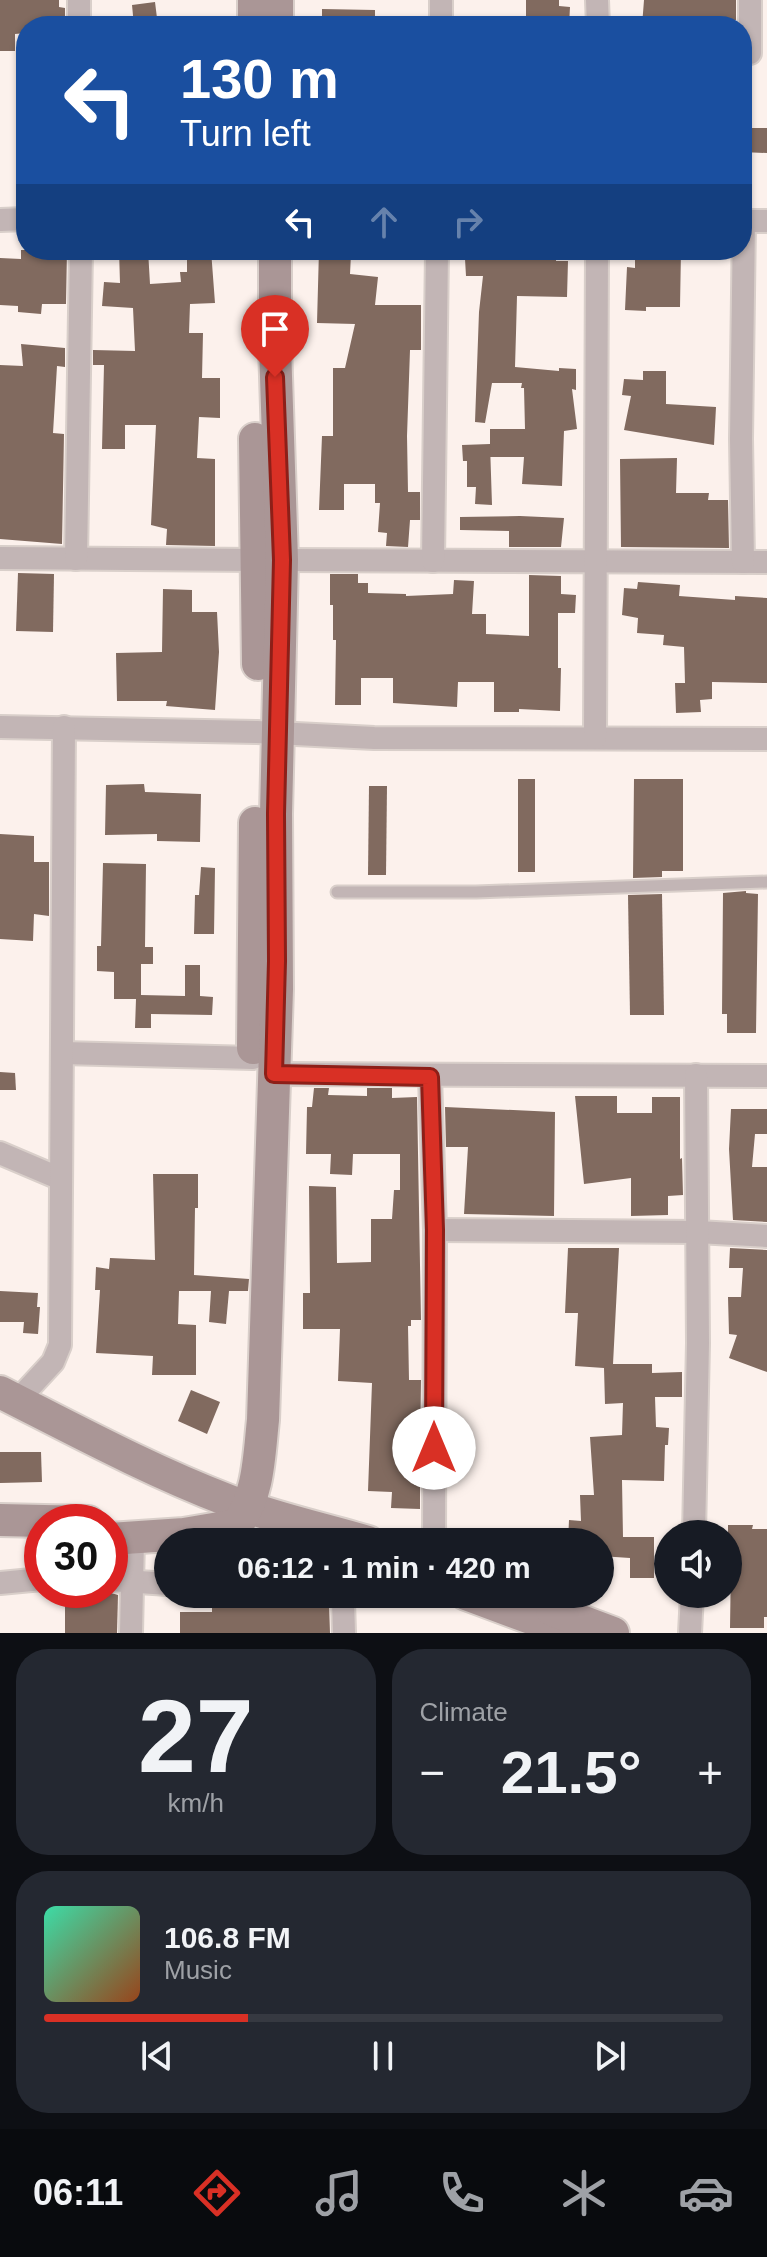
<!DOCTYPE html>
<meta charset="utf-8">
<style>
body{margin:0;font-family:Helvetica,sans-serif;background:#242831;color:#f1f3f6;height:100vh;display:flex;flex-direction:column;font-size:30px;white-space:nowrap}
*{box-sizing:border-box;margin:0}
p{font-size:26px;color:#9ea1a6}
.icon{flex:none;width:44px;height:44px;fill:none;stroke:currentColor;stroke-width:2;stroke-linecap:round;stroke-linejoin:round}
.map{position:relative;height:1633px;overflow:hidden}
.sheet{display:flex;flex-direction:column;gap:16px;padding:16px;background:#0d0f14;flex:1}
.sheet>*{flex:none}
.banner{position:absolute;left:16px;top:16px;width:736px;height:244px;border-radius:32px;box-shadow:0 2px 6px #0004;background:#1a4fa0;color:#fff;overflow:hidden}
.tools{position:absolute;left:654px;top:1520px;display:grid;gap:16px}
.tools a{display:grid;place-items:center;width:88px;height:88px;border-radius:50%;background:#171b24;box-shadow:0 2px 6px #0004;font-size:40px}
.speed{position:absolute;left:24px;top:1504px;display:flex;gap:16px;font-size:40px;font-weight:700;text-align:center}
.speed>*{display:grid;place-content:center;width:104px;height:104px;border-radius:50%;background:#171b24;box-shadow:0 2px 6px #0004;line-height:1}
.speed .limit{border:12px solid #d22;background:#fff;color:#111}
.pin{position:absolute;display:grid;place-items:center;width:68px;height:68px;color:#fff;margin:-82px -34px;border-radius:50% 50% 50% 0;rotate:-45deg;box-shadow:0 0 8px #0007}
.pin .icon{rotate:45deg}
.me{position:absolute;width:88px;margin:-44px;rotate:0deg;stroke-linejoin:round;filter:drop-shadow(0 0 6px #0008)}
.turn{display:flex;align-items:center;gap:28px;height:168px;padding:0 32px;font-size:36px}
.turn .icon{width:104px;height:104px;stroke-width:2.5}
.turn b{display:block;font-size:56px;line-height:68px}
.lanes{display:flex;align-items:center;height:76px;padding:0 32px;background:#0003;justify-content:center;gap:40px;direction:ltr}
.lanes .off{opacity:.35}
.big{font-size:60px;font-weight:700;line-height:1.1}
.sheet .tile{flex:1;display:flex;flex-direction:column;justify-content:center;gap:12px;min-width:0;padding:0 28px;border-radius:32px;background:#242831}
.sheet .dial{align-items:center;gap:0}
.dial b{font-size:104px;line-height:1}
.song{display:flex;align-items:center;gap:24px}
.cover{width:96px;height:96px;border-radius:12px;background:linear-gradient(135deg,hsl(160 70% 55%),hsl(20 70% 35%))}
.played{height:8px;border-radius:4px;background:linear-gradient(90deg,#d93025 30%,#363941 30%)}
.keys{display:flex;justify-content:space-around;direction:ltr}
.heat{display:flex;justify-content:space-between;align-items:center;font-size:44px;direction:ltr}
.sheet .tiles{flex:1;display:grid;gap:16px;grid-template-columns:1fr 1fr}
.tile:last-child{grid-column:span 2}
.trip{position:absolute;left:154px;top:1528px;width:460px;height:80px;border-radius:40px;background:#171b24;box-shadow:0 2px 6px #0004;font-weight:700;line-height:80px;text-align:center}
.menu{display:flex;height:128px;justify-content:space-around;align-items:center;background:#090b0e;color:#9ea1a6}
.menu .icon{width:56px;height:56px}
.menu .current{color:#d93025}
.menu b{font-size:36px;color:#f1f3f6}
.map>svg:first-child{display:block}
</style>
<div class="map">
<svg width="767" height="1633" viewBox="0 0 767 1633">
<rect width="100%" height="100%" fill="#fcf1ec"/>
<!-- building -->
<g fill="#816a5f">
<polygon points="0,0 59,0 59,7 65,8 65,26 26,26 26,33 15,34 15,51 0,51"/>
<polygon points="526,0 559,0 559,6 570,7 569,26 526,26"/>
<polygon points="644,0 736,0 736,20 714,20 714,26 642,26"/>
<polygon points="155,2 158,26 134,26 132,5"/>
<polygon points="322,9 375,10 375,26 322,26"/>
<polygon points="748,128 767,128 767,153 742,152 742,134 748,134"/>
<polygon points="21,250 67,250 66,304 42,304 41,314 18,312 18,306 0,305 0,258 21,259"/>
<polygon points="119,250 148,250 150,284 181,282 180,272 187,272 187,250 211,250 215,303 190,304 189,333 203,333 202,378 220,378 220,418 199,417 197,458 215,459 215,546 166,545 167,529 151,525 156,425 125,425 125,449 102,449 104,365 93,365 93,350 135,351 133,308 102,306 104,282 120,283"/>
<polygon points="319,250 341,250 341,253 351,254 350,274 378,277 375,305 421,305 421,350 410,350 407,436 408,492 420,492 420,520 410,520 408,547 386,546 387,533 378,532 380,503 375,503 375,484 344,484 344,510 319,510 322,436 333,436 333,368 345,368 355,324 317,323"/>
<polygon points="531,250 557,250 556,261 568,261 567,297 517,296 516,333 515,367 559,371 559,368 576,369 576,390 572,389 577,429 564,431 562,486 522,484 524,457 490,457 490,429 525,429 524,388 521,388 522,383 492,383 485,423 475,422 479,312 483,276 466,276 465,259 530,259"/>
<polygon points="635,250 681,250 680,307 646,307 646,311 625,310 627,267 635,268"/>
<polygon points="21,344 65,348 65,367 57,366 53,433 64,434 62,544 0,539 0,365 23,366"/>
<polygon points="643,371 666,371 666,404 716,407 714,445 624,430 631,396 622,395 624,379 643,380"/>
<polygon points="490,444 492,505 475,504 476,487 467,487 467,461 463,461 462,445"/>
<polygon points="677,458 676,493 709,493 708,500 728,500 729,548 621,547 620,459"/>
<polygon points="520,516 564,518 561,547 509,547 509,531 460,530 460,517"/>
<polygon points="18,573 54,574 53,632 16,631"/>
<polygon points="330,574 358,574 358,583 368,583 368,593 406,594 406,596 453,594 454,580 474,581 472,614 486,614 486,634 529,636 529,575 561,576 561,594 576,595 575,613 558,613 558,668 561,668 560,711 519,709 519,712 494,712 494,682 458,682 457,707 393,703 393,678 361,678 361,705 335,705 336,640 333,640 333,605 330,605"/>
<polygon points="638,582 680,585 679,596 735,600 735,596 767,598 767,683 712,682 712,699 700,700 701,712 676,713 675,683 685,683 684,647 663,645 664,635 637,633 638,618 622,615 624,588 637,589"/>
<polygon points="163,589 192,590 192,612 217,612 219,652 215,710 166,706 167,701 117,701 116,653 162,652"/>
<rect x="518" y="779" width="17" height="93"/>
<polygon points="634,779 683,779 683,871 662,871 662,877 633,878"/>
<polygon points="144,784 145,792 201,794 200,842 157,841 157,834 105,835 106,785"/>
<polygon points="369,786 387,786 386,875 368,875"/>
<polygon points="0,834 34,836 34,862 49,862 49,916 34,914 33,941 0,939"/>
<polygon points="103,863 146,864 145,947 153,947 153,964 141,964 141,995 185,996 185,965 200,965 200,996 213,997 212,1015 151,1014 151,1028 135,1028 136,999 114,999 114,972 97,971 97,946 101,946"/>
<polygon points="201,867 215,868 214,934 194,934 195,895 199,895"/>
<polygon points="746,891 746,893 758,894 756,1033 727,1033 727,1014 722,1014 723,893"/>
<polygon points="662,894 664,1015 630,1015 628,895"/>
<polygon points="0,1072 15,1073 16,1090 0,1090"/>
<polygon points="314,1088 329,1088 328,1095 367,1096 367,1088 392,1088 392,1098 417,1097 421,1320 411,1320 411,1326 408,1326 409,1380 421,1380 420,1453 415,1453 414,1485 420,1485 420,1509 391,1508 392,1492 368,1491 372,1383 338,1381 340,1329 303,1329 303,1293 310,1293 309,1186 336,1187 337,1263 371,1262 371,1219 392,1219 394,1190 400,1190 400,1154 353,1154 352,1175 330,1174 331,1154 306,1154 307,1107 312,1107"/>
<polygon points="575,1096 617,1096 617,1113 652,1113 652,1097 680,1097 680,1159 682,1158 683,1195 668,1196 668,1215 631,1216 631,1178 584,1184"/>
<polygon points="445,1107 555,1112 554,1216 464,1214 468,1147 446,1147"/>
<polygon points="731,1109 767,1109 767,1134 755,1134 752,1167 767,1167 767,1222 733,1220 729,1149"/>
<polygon points="153,1174 198,1174 198,1208 195,1208 194,1275 249,1279 248,1291 229,1291 226,1324 209,1322 211,1291 179,1291 178,1324 196,1325 196,1375 152,1375 153,1356 96,1353 100,1290 95,1290 96,1267 109,1269 110,1258 155,1260"/>
<polygon points="568,1248 619,1248 613,1364 652,1364 652,1373 682,1372 682,1397 655,1397 656,1427 669,1428 668,1445 665,1445 664,1481 622,1480 623,1537 654,1537 654,1578 630,1578 630,1558 600,1556 600,1542 568,1542 569,1520 581,1521 580,1495 594,1495 590,1437 622,1435 623,1403 605,1404 604,1368 575,1366 578,1313 565,1313"/>
<polygon points="730,1248 767,1250 767,1372 729,1358 737,1335 729,1334 728,1297 741,1297 743,1268 729,1268"/>
<polygon points="0,1291 38,1293 37,1307 40,1307 38,1334 23,1333 24,1322 0,1322"/>
<polygon points="191,1390 220,1402 207,1434 178,1421"/>
<polygon points="0,1452 41,1452 42,1482 0,1483"/>
<polygon points="728,1525 753,1525 752,1529 767,1529 767,1617 764,1617 764,1628 730,1628 731,1561 728,1561"/>
<polygon points="65,1590 101,1590 118,1595 117,1633 65,1633"/>
<polygon points="212,1601 329,1603 330,1633 180,1633 180,1612 212,1612"/>
</g>
<g fill="none" stroke-linecap="round" stroke-linejoin="round">
<!-- lane casing -->
<g stroke="#d9cfca" stroke-width="15">
<polyline id="lane" points="337,892 476,892 767,882"/>
</g>
<!-- street casing -->
<g stroke="#d9cfca" stroke-width="26">
<g id="street">
<polyline points="597,0 598,26"/>
<polyline points="79,26 79,0"/>
<polyline points="441,26 441,0"/>
<polyline points="750,53 750,0"/>
<polyline points="0,220 26,219"/>
<polyline points="742,221 767,221"/>
<polyline points="0,558 258,560"/>
<polyline points="76,559 81,250"/>
<polyline points="282,560 767,562"/>
<polyline points="433,561 437,250"/>
<polyline points="743,562 741,439 744,221"/>
<polyline points="0,727 257,732 374,738 767,739"/>
<polyline points="595,738 597,250"/>
<polyline points="63,1053 253,1058"/>
<polyline points="274,1074 767,1076"/>
<polyline points="430,1077 435,1230 434,1542"/>
<polyline points="0,1153 61,1179"/>
<polyline points="435,1230 698,1232 767,1236"/>
<polyline points="17,1401 53,1362 60,1345 64,727"/>
<polyline points="694,1534 698,1343 696,1075"/>
<polyline points="110,1580 168,1584"/>
<polyline points="0,1583 42,1579"/>
<polyline points="340,1594 343,1601 344,1633"/>
<polyline points="131,1633 133,1538"/>
<polyline points="690,1633 692,1594"/>
</g>
</g>
<!-- secondary casing -->
<g stroke="#d9cfca" stroke-width="36">
<g id="secondary">
<polyline points="254,0 254,26"/>
<polyline points="277,26 277,0"/>
<polyline points="255,439 258,664"/>
<polyline points="253,1048 255,823"/>
<path d="M0,1392C75,1430 149,1470 227,1500C273,1518 321,1528 368,1542"/>
<polyline points="0,1520 88,1522"/>
<path d="M110,1539L184,1534L237,1525C259,1494 259,1456 263,1420L277,989L276,814L282,560L275,346V250"/>
<polyline points="466,1594 571,1633"/>
<polyline points="552,1610 613,1633"/>
</g>
</g>
<!-- lane -->
<use href="#lane" stroke="#c2b5b5" stroke-width="11"/>
<!-- street -->
<use href="#street" stroke="#c2b5b5" stroke-width="22"/>
<!-- secondary -->
<use href="#secondary" stroke="#aa9696" stroke-width="32"/>
</g>
<g fill="none" stroke-linecap="round" stroke-linejoin="round">
<!-- route casing -->
<g stroke="#8d1f18" stroke-width="20">
<polyline id="route" points="275,377 282,560 276,814 277,961 274,1074 430,1077 435,1230 434,1448"/>
</g>
<!-- route -->
<use href="#route" stroke="#d93025" stroke-width="14"/>
</g>
</svg>
<div class="tools">
<a><svg class="icon" aria-label="sound" viewBox="0 0 24 24"><path d="M4 9h4l5-4v14l-5-4H4zM17 9q2 3 0 6"/></svg></a>
</div>
<div class="speed"><div class="limit">30</div></div>
<div class="pin" style="left:275px;top:377px;background:#d93025"><svg class="icon" aria-label="arrive" viewBox="0 0 24 24"><path d="M6 21V4h12l-3 4 3 4H6"/></svg></div>
<svg class="me" style="left:434px;top:1448px" viewBox="-20 -20 40 40"><circle r="19" fill="#fff"/><path d="M0-13L10 11 0 6-10 11z" fill="#d93025"/></svg>
<div class="trip">06:12 · 1 min · 420 m</div>
<div class="banner">
<div class="turn"><svg class="icon" aria-label="left" viewBox="0 0 24 24"><path d="M17 20v-9H6M10 6l-5 5 5 5"/></svg><div><b>130 m</b>Turn left</div></div>
<div class="lanes"><svg class="icon" aria-label="left" viewBox="0 0 24 24"><path d="M17 20v-9H6M10 6l-5 5 5 5"/></svg><svg class="icon off" aria-label="ahead" viewBox="0 0 24 24"><path d="M12 20V5M6 11l6-6 6 6"/></svg><svg class="icon off" aria-label="right" viewBox="0 0 24 24"><path d="M7 20v-9h11M14 6l5 5-5 5"/></svg></div>
</div>
</div>
<section class="sheet">
<div class="tiles">
<div class="tile dial"><b>27</b><p>km/h</p></div>
<div class="tile"><p>Climate</p>
<div class="heat"><a>−</a><b class="big">21.5°</b><a>+</a></div>
</div>
<div class="tile">
<div class="song"><i class="cover"></i><div><b>106.8 FM</b><p>Music</p></div></div>
<div class="played"></div>
<div class="keys"><svg class="icon" aria-label="previous" viewBox="0 0 24 24"><path d="M18 5L8 12l10 7zM5 5v14"/></svg><svg class="icon" aria-label="pause" viewBox="0 0 24 24"><path d="M8 5v14M16 5v14"/></svg><svg class="icon" aria-label="next" viewBox="0 0 24 24"><path d="M6 5l10 7-10 7zM19 5v14"/></svg></div>
</div>
</div>
</section>
<nav class="menu">
<b>06:11</b>
<svg class="icon current" aria-label="directions" viewBox="0 0 24 24"><path d="M12 3l9 9-9 9-9-9zM9 14v-3h6M13 9l2 2-2 2"/></svg>
<svg class="icon" aria-label="music" viewBox="0 0 24 24"><path d="M9 18V5l10-2v13"/><circle cx="6" cy="18" r="3"/><circle cx="16" cy="16" r="3"/></svg>
<svg class="icon" aria-label="phone" viewBox="0 0 24 24"><path d="M5 4h4l2 5-3 2q2 4 5 5l2-3 5 2v4C11 20 4 13 5 4z"/></svg>
<svg class="icon" aria-label="climate" viewBox="0 0 24 24"><path d="M12 3v18M4 7l16 10M4 17L20 7"/></svg>
<svg class="icon" aria-label="car" viewBox="0 0 24 24"><path d="M5 17H2v-5l4-1 3-4h7l3 4 3 1v5h-3M9 17h6M6 11h13"/><circle cx="7" cy="17" r="2"/><circle cx="17" cy="17" r="2"/></svg>
</nav>
